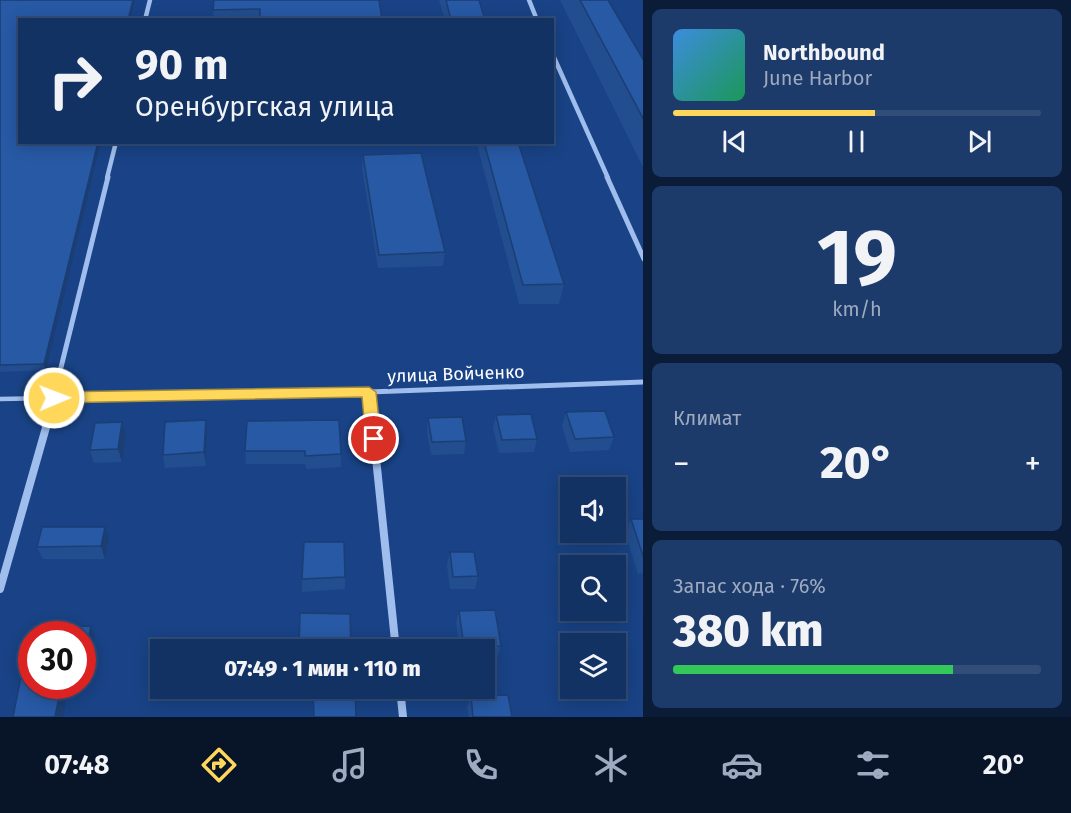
<!DOCTYPE html>
<html lang="ru">
<meta charset="utf-8">
<style>
body{margin:0;font-family:"Fira Sans",sans-serif;background:#1c3a6a;color:#f1f3f6;height:100vh;display:flex;flex-direction:column;font-size:22px;white-space:nowrap}
*{box-sizing:border-box;margin:0}
p{font-size:20px;color:#9daabf}
.icon{flex:none;width:33px;height:33px;fill:none;stroke:currentColor;stroke-width:2;stroke-linecap:round;stroke-linejoin:round}
.map{position:relative;flex:1;overflow:hidden}
.details{display:flex;flex-direction:column;gap:9px;padding:9px;background:#0a1c37;width:428px}
.details>*{flex:none}
.top-card{position:absolute;left:18px;top:18px;width:536px;height:126px;border-radius:0px;box-shadow:0 3px 15px #0003,0 0 0 2px #324d78;background:#133264;color:#f1f3f6;overflow:hidden}
.tools{position:absolute;left:560px;top:477px;display:grid;gap:12px}
.tools a{display:grid;place-items:center;width:66px;height:66px;border-radius:0px;background:#133264;box-shadow:0 3px 15px #0003,0 0 0 2px #324d78;font-size:30px}
.speed{position:absolute;left:18px;top:621px;display:flex;gap:12px;font-size:30px;font-weight:700;text-align:center}
.speed>*{display:grid;place-content:center;width:78px;height:78px;border-radius:50%;background:#133264;box-shadow:0 3px 15px #0003,0 0 0 2px #324d78;line-height:1}
.speed .limit{border:9px solid #d22;background:#fff;color:#111}
.pin{position:absolute;display:grid;place-items:center;width:51px;height:51px;color:#fff;margin:-26px;border:3px solid #fff;border-radius:50%;box-shadow:0 2px 6px #0007}
.me{position:absolute;width:66px;margin:-33px;rotate:89deg;stroke-linejoin:round;filter:drop-shadow(0 0 4px #0008)}
.turn{display:flex;align-items:center;gap:21px;height:126px;padding:0 18px;font-size:27px}
.turn .icon{width:78px;height:78px;stroke-width:2.5}
.turn b{display:block;font-size:42px;line-height:51px}
.big{font-size:45px;font-weight:800;line-height:1.1}
.details .tile{flex:1;display:flex;flex-direction:column;justify-content:center;gap:9px;min-width:0;padding:0 21px;border-radius:9px;background:#1c3a6a}
.details .dial{align-items:center;gap:0}
.dial b{font-size:78px;line-height:1}
.song{display:flex;align-items:center;gap:18px}
.cover{width:72px;height:72px;border-radius:9px;background:linear-gradient(135deg,hsl(210 70% 55%),hsl(150 70% 35%))}
.played{height:6px;border-radius:3px;background:linear-gradient(90deg,#ffd85b 55%,#324d78 55%)}
.keys{display:flex;justify-content:space-around;direction:ltr}
.heat{display:flex;justify-content:space-between;align-items:center;font-size:33px;direction:ltr}
.charge{height:9px;border-radius:4px;background:linear-gradient(90deg,#34c759 76%,#324d78 0)}
.trip{position:absolute;left:150px;top:639px;width:345px;height:60px;border-radius:0px;background:#133264;box-shadow:0 3px 15px #0003,0 0 0 2px #324d78;font-weight:800;line-height:60px;text-align:center}
.dock{display:flex;height:96px;justify-content:space-around;align-items:center;background:#081428;color:#9daabf}
.dock .icon{width:42px;height:42px}
.dock .on{color:#ffd85b}
.dock b{font-size:27px;color:#f1f3f6}
main{display:flex;flex:1;min-height:0}
.map>svg:first-child{display:block}
</style>
<main>
<div class="map">
<svg width="644" height="717" viewBox="0 0 644 717">
<rect width="100%" height="100%" fill="#194386"/>
<g fill="none" stroke-linecap="round" stroke-linejoin="round">
<!-- lane -->
<polyline stroke="#a0beed" stroke-width="4.5" points="0,399 54,398"/>
<!-- street-far2 -->
<g stroke="#a0beed" stroke-width="4.5">
<polyline points="529,0 537,20"/>
<polyline points="145,20 150,0"/>
<polyline points="552,53 608,178"/>
<polyline points="107,178 116,142"/>
</g>
<!-- street-far1 -->
<g stroke="#a0beed" stroke-width="5">
<polyline points="607,177 644,259"/>
<polyline points="369,392 371,412"/>
<polyline points="54,398 369,392 644,382"/>
<polyline points="50,412 108,177"/>
</g>
<!-- street -->
<g stroke="#a0beed" stroke-width="8">
<polyline points="371,410 396,650"/>
<polyline points="0,589 51,410"/>
<polyline points="400,688 403,717"/>
</g>
</g>
<!-- wall -->
<g fill="#224d8e">
<polygon points="0,0 46,370 0,372"/>
<polygon points="214,0 382,20 214,20 213,10"/>
<polygon points="439,0 479,0 485,20 445,20"/>
<polygon points="560,0 608,0 644,61 644,169"/>
<polygon points="462,142 518,142 564,284 559,304 519,304 477,144 463,144"/>
<polygon points="363,155 445,252 443,266 378,268 362,168"/>
<polygon points="566,412 614,437 609,450 570,452 562,426"/>
<polygon points="496,415 537,439 534,452 499,453 493,428"/>
<polygon points="428,418 466,441 464,454 431,455 427,431"/>
<polygon points="206,420 207,434 206,466 165,468 163,455"/>
<polygon points="247,421 341,454 341,467 306,469 305,464 246,464 245,451"/>
<polygon points="126,436 122,462 94,463 90,450"/>
<polygon points="631,519 644,519 644,573 638,574 625,532"/>
<polygon points="109,539 105,559 43,559 37,547"/>
<polygon points="450,552 478,576 475,589 450,589 447,565"/>
<polygon points="345,577 345,589 302,592 302,579"/>
<polygon points="459,611 501,646 497,658 484,658 484,650 460,650 456,623"/>
<polygon points="82,634 95,637 88,674 82,674"/>
<polygon points="471,696 512,717 469,717 467,707"/>
</g>
<!-- shaded-wall -->
<g fill="#1b3e74">
<polygon points="133,0 135,0 130,20 128,20"/>
<polygon points="98,142 101,142 46,370 44,364"/>
<polygon points="206,420 207,434 206,466 204,452"/>
<polygon points="122,422 126,436 122,462 118,449"/>
<polygon points="105,527 109,539 105,559 101,546"/>
<polygon points="91,626 95,637 88,674 83,662"/>
<polygon points="61,686 68,686 63,717 55,717"/>
</g>
<!-- building -->
<g fill="#2759a5" stroke="#1b3e74" stroke-width="1.5">
<polygon points="0,0 133,0 128,20 20,20 20,142 98,142 44,364 0,365"/>
<polygon points="214,0 379,0 382,20 260,20 260,9 213,10"/>
<polygon points="446,0 479,0 485,20 451,20"/>
<polygon points="580,0 608,0 644,61 644,120"/>
<polygon points="484,142 518,142 564,284 523,285"/>
<polygon points="421,153 445,252 379,255 363,155"/>
<polygon points="605,411 614,437 575,439 566,412"/>
<polygon points="531,414 537,439 502,440 496,415"/>
<polygon points="462,417 466,441 432,442 428,418"/>
<polygon points="206,420 204,452 163,455 165,422"/>
<polygon points="339,420 341,454 305,456 305,451 245,451 247,421"/>
<polygon points="122,422 118,449 90,450 95,423"/>
<polygon points="631,519 644,519 644,559"/>
<polygon points="42,527 105,527 101,546 37,547"/>
<polygon points="304,542 344,542 345,577 302,579"/>
<polygon points="450,552 474,552 478,576 453,577"/>
<polygon points="495,610 501,646 464,647 459,611"/>
<polygon points="300,613 350,614 351,650 299,650"/>
<polygon points="91,626 83,662 82,634 32,634 34,628"/>
<polygon points="32,637 32,686 61,686 55,717 13,717 22,672"/>
<polygon points="313,688 355,688 356,717 314,717"/>
<polygon points="508,695 512,717 473,717 471,696"/>
</g>
<!-- route -->
<polygon fill="#ffd85b" stroke="#a68c3b" stroke-width="1.5" points="369,387 376,392 381,439 379,443 369,443 366,439 362,397 54,403 47,398 54,392"/>
<g text-anchor="middle" dominant-baseline="central" stroke-width="6" stroke-linejoin="round" paint-order="stroke">
<!-- street labels -->
<g font-size="18" fill="#fff" stroke="#194386">
<text transform="translate(456 374) rotate(-2)">улица Войченко</text>
</g>
</g>
</svg>
<div class="tools">
<a><svg class="icon" aria-label="sound" viewBox="0 0 24 24"><path d="M4 9h4l5-4v14l-5-4H4zM17 9q2 3 0 6"/></svg></a>
<a><svg class="icon" aria-label="search" viewBox="0 0 24 24"><circle cx="10" cy="10" r="6"/><path d="M15 15l6 6"/></svg></a>
<a><svg class="icon" aria-label="layers" viewBox="0 0 24 24"><path d="M12 4l9 5-9 5-9-5zM3 14l9 5 9-5"/></svg></a>
</div>
<div class="speed"><div class="limit">30</div></div>
<div class="pin" style="left:374px;top:439px;background:#d93025"><svg class="icon" aria-label="arrive" viewBox="0 0 24 24"><path d="M6 21V4h12l-3 4 3 4H6"/></svg></div>
<svg class="me" style="left:54px;top:398px" viewBox="-20 -20 40 40"><circle r="17" fill="#ffd85b" stroke="#fff" stroke-width="3"/><path d="M0-11L8 9 0 5-8 9z" fill="#fff"/></svg>
<div class="trip">07:49 · 1 мин · 110 m</div>
<div class="top-card">
<div class="turn"><svg class="icon" aria-label="right" viewBox="0 0 24 24"><path d="M7 20v-9h11M14 6l5 5-5 5"/></svg><div><b>90 m</b>Оренбургская улица</div></div>
</div>
</div>
<section class="details">
<div class="tile">
<div class="song"><i class="cover"></i><div><b>Northbound</b><p>June Harbor</p></div></div>
<div class="played"></div>
<div class="keys"><svg class="icon" aria-label="previous" viewBox="0 0 24 24"><path d="M18 5L8 12l10 7zM5 5v14"/></svg><svg class="icon" aria-label="pause" viewBox="0 0 24 24"><path d="M8 5v14M16 5v14"/></svg><svg class="icon" aria-label="next" viewBox="0 0 24 24"><path d="M6 5l10 7-10 7zM19 5v14"/></svg></div>
</div>
<div class="tile dial"><b>19</b><p>km/h</p></div>
<div class="tile"><p>Климат</p>
<div class="heat"><a>−</a><b class="big">20°</b><a>+</a></div>
</div>
<div class="tile"><p>Запас хода · 76%</p><b class="big">380 km</b><div class="charge"></div></div>
</section>
</main>
<nav class="dock">
<b>07:48</b>
<svg class="icon on" aria-label="directions" viewBox="0 0 24 24"><path d="M12 3l9 9-9 9-9-9zM9 14v-3h6M13 9l2 2-2 2"/></svg>
<svg class="icon" aria-label="music" viewBox="0 0 24 24"><path d="M9 18V5l10-2v13"/><circle cx="6" cy="18" r="3"/><circle cx="16" cy="16" r="3"/></svg>
<svg class="icon" aria-label="phone" viewBox="0 0 24 24"><path d="M5 4h4l2 5-3 2q2 4 5 5l2-3 5 2v4C11 20 4 13 5 4z"/></svg>
<svg class="icon" aria-label="climate" viewBox="0 0 24 24"><path d="M12 3v18M4 7l16 10M4 17L20 7"/></svg>
<svg class="icon" aria-label="car" viewBox="0 0 24 24"><path d="M5 17H2v-5l4-1 3-4h7l3 4 3 1v5h-3M9 17h6M6 11h13"/><circle cx="7" cy="17" r="2"/><circle cx="17" cy="17" r="2"/></svg>
<svg class="icon" aria-label="filters" viewBox="0 0 24 24"><path d="M4 7h16M4 17h16"/><circle cx="9" cy="7" r="2"/><circle cx="15" cy="17" r="2"/></svg>
<b>20°</b>
</nav>
